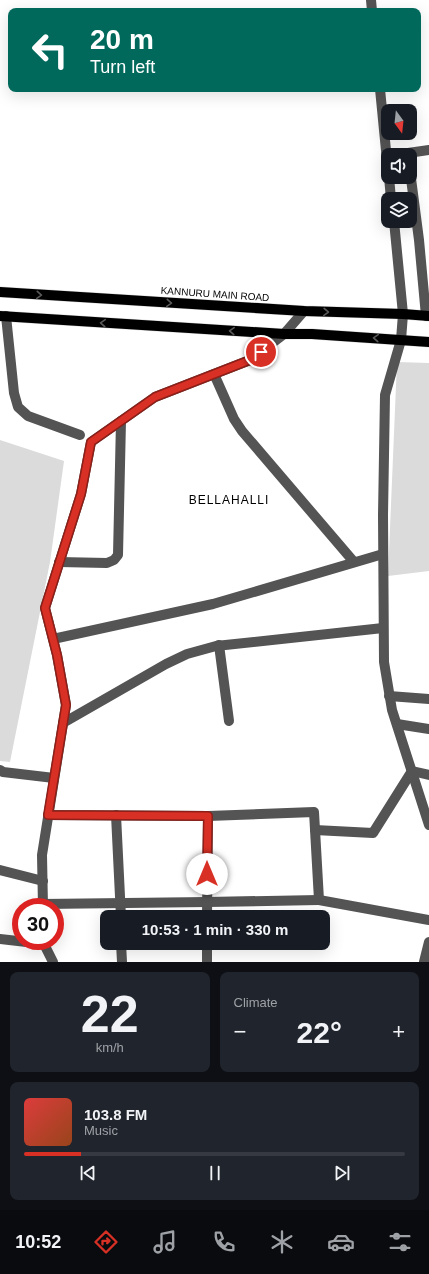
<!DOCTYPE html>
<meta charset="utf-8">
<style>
body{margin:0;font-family:Arial,sans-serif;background:#20242c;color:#f1f3f6;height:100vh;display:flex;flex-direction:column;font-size:15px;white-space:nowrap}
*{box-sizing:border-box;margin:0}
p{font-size:13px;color:#9ea1a6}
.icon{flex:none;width:22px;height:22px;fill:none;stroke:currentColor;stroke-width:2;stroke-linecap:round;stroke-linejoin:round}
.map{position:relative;height:962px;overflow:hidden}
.details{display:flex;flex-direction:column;gap:10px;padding:10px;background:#0d0f14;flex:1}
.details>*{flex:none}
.hud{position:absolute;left:8px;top:8px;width:413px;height:84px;border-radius:8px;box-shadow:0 4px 16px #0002;background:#00695c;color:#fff;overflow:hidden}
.needle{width:26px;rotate:165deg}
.controls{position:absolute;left:381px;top:104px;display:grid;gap:8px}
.controls a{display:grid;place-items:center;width:36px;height:36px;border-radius:8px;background:#171b24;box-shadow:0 4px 16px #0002;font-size:20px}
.speed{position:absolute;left:12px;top:898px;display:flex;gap:8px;font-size:20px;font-weight:700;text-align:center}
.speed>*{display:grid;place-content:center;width:52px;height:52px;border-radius:50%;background:#171b24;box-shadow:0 4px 16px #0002;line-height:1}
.speed .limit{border:6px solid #d22;background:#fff;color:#111}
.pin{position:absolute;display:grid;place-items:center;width:34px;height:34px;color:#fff;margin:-17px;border:2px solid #fff;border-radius:50%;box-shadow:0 1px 4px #0007}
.me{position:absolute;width:44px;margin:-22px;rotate:0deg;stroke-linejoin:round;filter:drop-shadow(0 0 3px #0008)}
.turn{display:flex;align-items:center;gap:14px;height:84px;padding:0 16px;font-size:18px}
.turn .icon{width:52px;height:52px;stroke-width:2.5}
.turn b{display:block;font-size:28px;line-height:34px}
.big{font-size:30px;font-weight:700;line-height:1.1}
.details .card{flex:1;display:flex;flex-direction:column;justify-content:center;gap:6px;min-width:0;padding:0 14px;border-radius:8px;background:#20242c}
.details .dial{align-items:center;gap:0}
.dial b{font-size:52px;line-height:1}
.song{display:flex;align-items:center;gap:12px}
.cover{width:48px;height:48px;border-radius:6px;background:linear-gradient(135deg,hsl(0 70% 55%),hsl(20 70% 35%))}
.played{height:4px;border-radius:2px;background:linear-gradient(90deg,#d93025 15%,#363941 15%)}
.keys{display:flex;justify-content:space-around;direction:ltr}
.heat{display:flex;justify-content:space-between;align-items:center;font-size:22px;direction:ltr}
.details .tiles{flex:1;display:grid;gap:10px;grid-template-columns:1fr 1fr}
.card:last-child{grid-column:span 2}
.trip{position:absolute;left:100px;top:910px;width:230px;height:40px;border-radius:8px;background:#171b24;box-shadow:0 4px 16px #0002;font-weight:700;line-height:40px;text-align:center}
.tabs{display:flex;height:64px;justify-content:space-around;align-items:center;background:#090b0e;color:#9ea1a6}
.tabs .icon{width:28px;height:28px}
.tabs .on{color:#d93025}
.tabs b{font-size:18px;color:#f1f3f6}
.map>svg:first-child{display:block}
</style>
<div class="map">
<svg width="429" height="962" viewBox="0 0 429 962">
<rect width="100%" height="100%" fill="#fff"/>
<!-- green -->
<g fill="#dbdbdb">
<polygon points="397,362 429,363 429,571 388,576"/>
<polygon points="0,440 64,461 50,562 10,762 0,761"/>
</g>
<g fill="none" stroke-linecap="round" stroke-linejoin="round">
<!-- major casing -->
<g stroke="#dbdbdb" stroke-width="11">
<g id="major">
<polyline points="0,292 304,311 403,314 429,316"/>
<polyline points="0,316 284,334 312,334 429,342"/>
</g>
</g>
<!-- minor -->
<g stroke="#545454" stroke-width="10">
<polyline points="371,0 372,11"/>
<polyline points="380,89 388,171"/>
<polyline points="408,155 408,153 429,150"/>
<polyline points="410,171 419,240 426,316"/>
<polyline points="389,177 391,199"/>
<polyline points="394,221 403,314 401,340 385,395 383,515 384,662 392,710 429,825"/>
<polyline points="6,316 14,393 18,407 28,416 80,435"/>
<polyline points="214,374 234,419 242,431 354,562"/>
<polyline points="59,562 107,563 114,560 118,555 121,421"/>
<polyline points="53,639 213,604 383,554"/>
<polyline points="219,645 229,721"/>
<polyline points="389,696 429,699"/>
<polyline points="63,723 166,664 187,654 216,646 383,628"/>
<polyline points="397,724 429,729"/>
<polyline points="0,770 3,772 54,778"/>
<polyline points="48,815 208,816"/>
<polyline points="116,815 121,917"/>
<polyline points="315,830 373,833 412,771 429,775"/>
<polyline points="0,870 43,881"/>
<polyline points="43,904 207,902 319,900"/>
<polyline points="43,907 42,855 66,705 57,655 45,608 81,494 91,442 155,397 250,360 284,334 304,311"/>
<polyline points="207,917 208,816 314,812 319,900 429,920"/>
<polyline points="0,939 44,944"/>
<polyline points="44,941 44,944 53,962"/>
<polyline points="121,943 122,962"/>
<polyline points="207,962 207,943"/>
<polyline points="424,962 429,942"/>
</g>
<!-- major -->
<use href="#major" stroke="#000" stroke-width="10"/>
</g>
<!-- one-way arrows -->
<defs><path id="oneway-chevron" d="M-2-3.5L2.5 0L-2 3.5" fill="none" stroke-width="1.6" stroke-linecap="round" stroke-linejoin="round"/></defs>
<g stroke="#595959">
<use href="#oneway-chevron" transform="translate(39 295) rotate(4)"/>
<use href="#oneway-chevron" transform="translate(169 303) rotate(4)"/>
<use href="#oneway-chevron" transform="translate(326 312) rotate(2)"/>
<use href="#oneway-chevron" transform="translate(103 323) rotate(-176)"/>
<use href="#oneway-chevron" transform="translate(232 331) rotate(-177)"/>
<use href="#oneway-chevron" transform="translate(376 338) rotate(-176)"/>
</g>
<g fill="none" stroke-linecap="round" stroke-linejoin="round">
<!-- route casing -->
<g stroke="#8d1f18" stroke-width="10">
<polyline id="route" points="207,874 208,816 48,815 66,705 57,655 45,608 81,494 91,442 155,397 250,360 261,352"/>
</g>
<!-- route -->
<use href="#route" stroke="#d93025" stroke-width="7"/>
</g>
<g text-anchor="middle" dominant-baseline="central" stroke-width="4" stroke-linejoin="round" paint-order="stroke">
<!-- street labels -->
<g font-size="10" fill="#000" stroke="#fff">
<text transform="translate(215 294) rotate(4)">KANNURU MAIN ROAD</text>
</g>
<!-- quarter labels -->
<g font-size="12" letter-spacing="1" fill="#000" stroke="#fff">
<text x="229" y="500">BELLAHALLI</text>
</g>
</g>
</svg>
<div class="controls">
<a><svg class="needle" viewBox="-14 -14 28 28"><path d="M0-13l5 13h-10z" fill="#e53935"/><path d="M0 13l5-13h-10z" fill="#9ea1a6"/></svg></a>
<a><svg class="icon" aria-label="sound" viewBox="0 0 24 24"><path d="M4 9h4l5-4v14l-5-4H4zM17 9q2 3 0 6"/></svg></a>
<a><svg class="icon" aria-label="layers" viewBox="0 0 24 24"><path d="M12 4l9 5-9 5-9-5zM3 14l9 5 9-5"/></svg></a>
</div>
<div class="speed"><div class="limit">30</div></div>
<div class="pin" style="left:261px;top:352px;background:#d93025"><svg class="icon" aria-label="arrive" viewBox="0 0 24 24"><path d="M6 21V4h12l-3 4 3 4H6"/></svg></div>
<svg class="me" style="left:207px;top:874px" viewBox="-20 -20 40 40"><circle r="19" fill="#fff"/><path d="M0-13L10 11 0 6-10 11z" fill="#d93025"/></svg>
<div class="trip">10:53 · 1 min · 330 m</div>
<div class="hud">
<div class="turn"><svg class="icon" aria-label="left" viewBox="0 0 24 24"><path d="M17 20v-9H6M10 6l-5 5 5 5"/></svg><div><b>20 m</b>Turn left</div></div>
</div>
</div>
<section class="details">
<div class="tiles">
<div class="card dial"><b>22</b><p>km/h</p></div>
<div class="card"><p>Climate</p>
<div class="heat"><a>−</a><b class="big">22°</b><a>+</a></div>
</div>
<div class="card">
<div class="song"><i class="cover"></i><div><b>103.8 FM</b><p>Music</p></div></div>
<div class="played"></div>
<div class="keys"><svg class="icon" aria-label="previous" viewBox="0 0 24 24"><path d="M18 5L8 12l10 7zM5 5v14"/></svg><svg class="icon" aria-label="pause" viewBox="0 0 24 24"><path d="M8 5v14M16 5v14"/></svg><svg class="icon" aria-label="next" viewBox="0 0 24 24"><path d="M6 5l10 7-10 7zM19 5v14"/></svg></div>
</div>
</div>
</section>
<nav class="tabs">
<b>10:52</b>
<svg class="icon on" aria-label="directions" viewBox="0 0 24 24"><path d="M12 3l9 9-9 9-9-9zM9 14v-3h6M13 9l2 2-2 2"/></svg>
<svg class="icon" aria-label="music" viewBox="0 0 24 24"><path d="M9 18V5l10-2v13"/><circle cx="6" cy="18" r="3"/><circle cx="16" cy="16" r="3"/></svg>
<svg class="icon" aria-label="phone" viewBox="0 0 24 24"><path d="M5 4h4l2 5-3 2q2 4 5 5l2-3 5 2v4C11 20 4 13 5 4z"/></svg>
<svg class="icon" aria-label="climate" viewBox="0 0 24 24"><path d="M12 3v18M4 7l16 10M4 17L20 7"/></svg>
<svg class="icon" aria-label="car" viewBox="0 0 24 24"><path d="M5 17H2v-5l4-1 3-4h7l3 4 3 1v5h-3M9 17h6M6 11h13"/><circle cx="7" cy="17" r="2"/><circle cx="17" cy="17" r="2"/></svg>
<svg class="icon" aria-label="filters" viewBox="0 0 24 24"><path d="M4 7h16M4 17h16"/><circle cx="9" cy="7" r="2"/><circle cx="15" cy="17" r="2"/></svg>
</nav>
